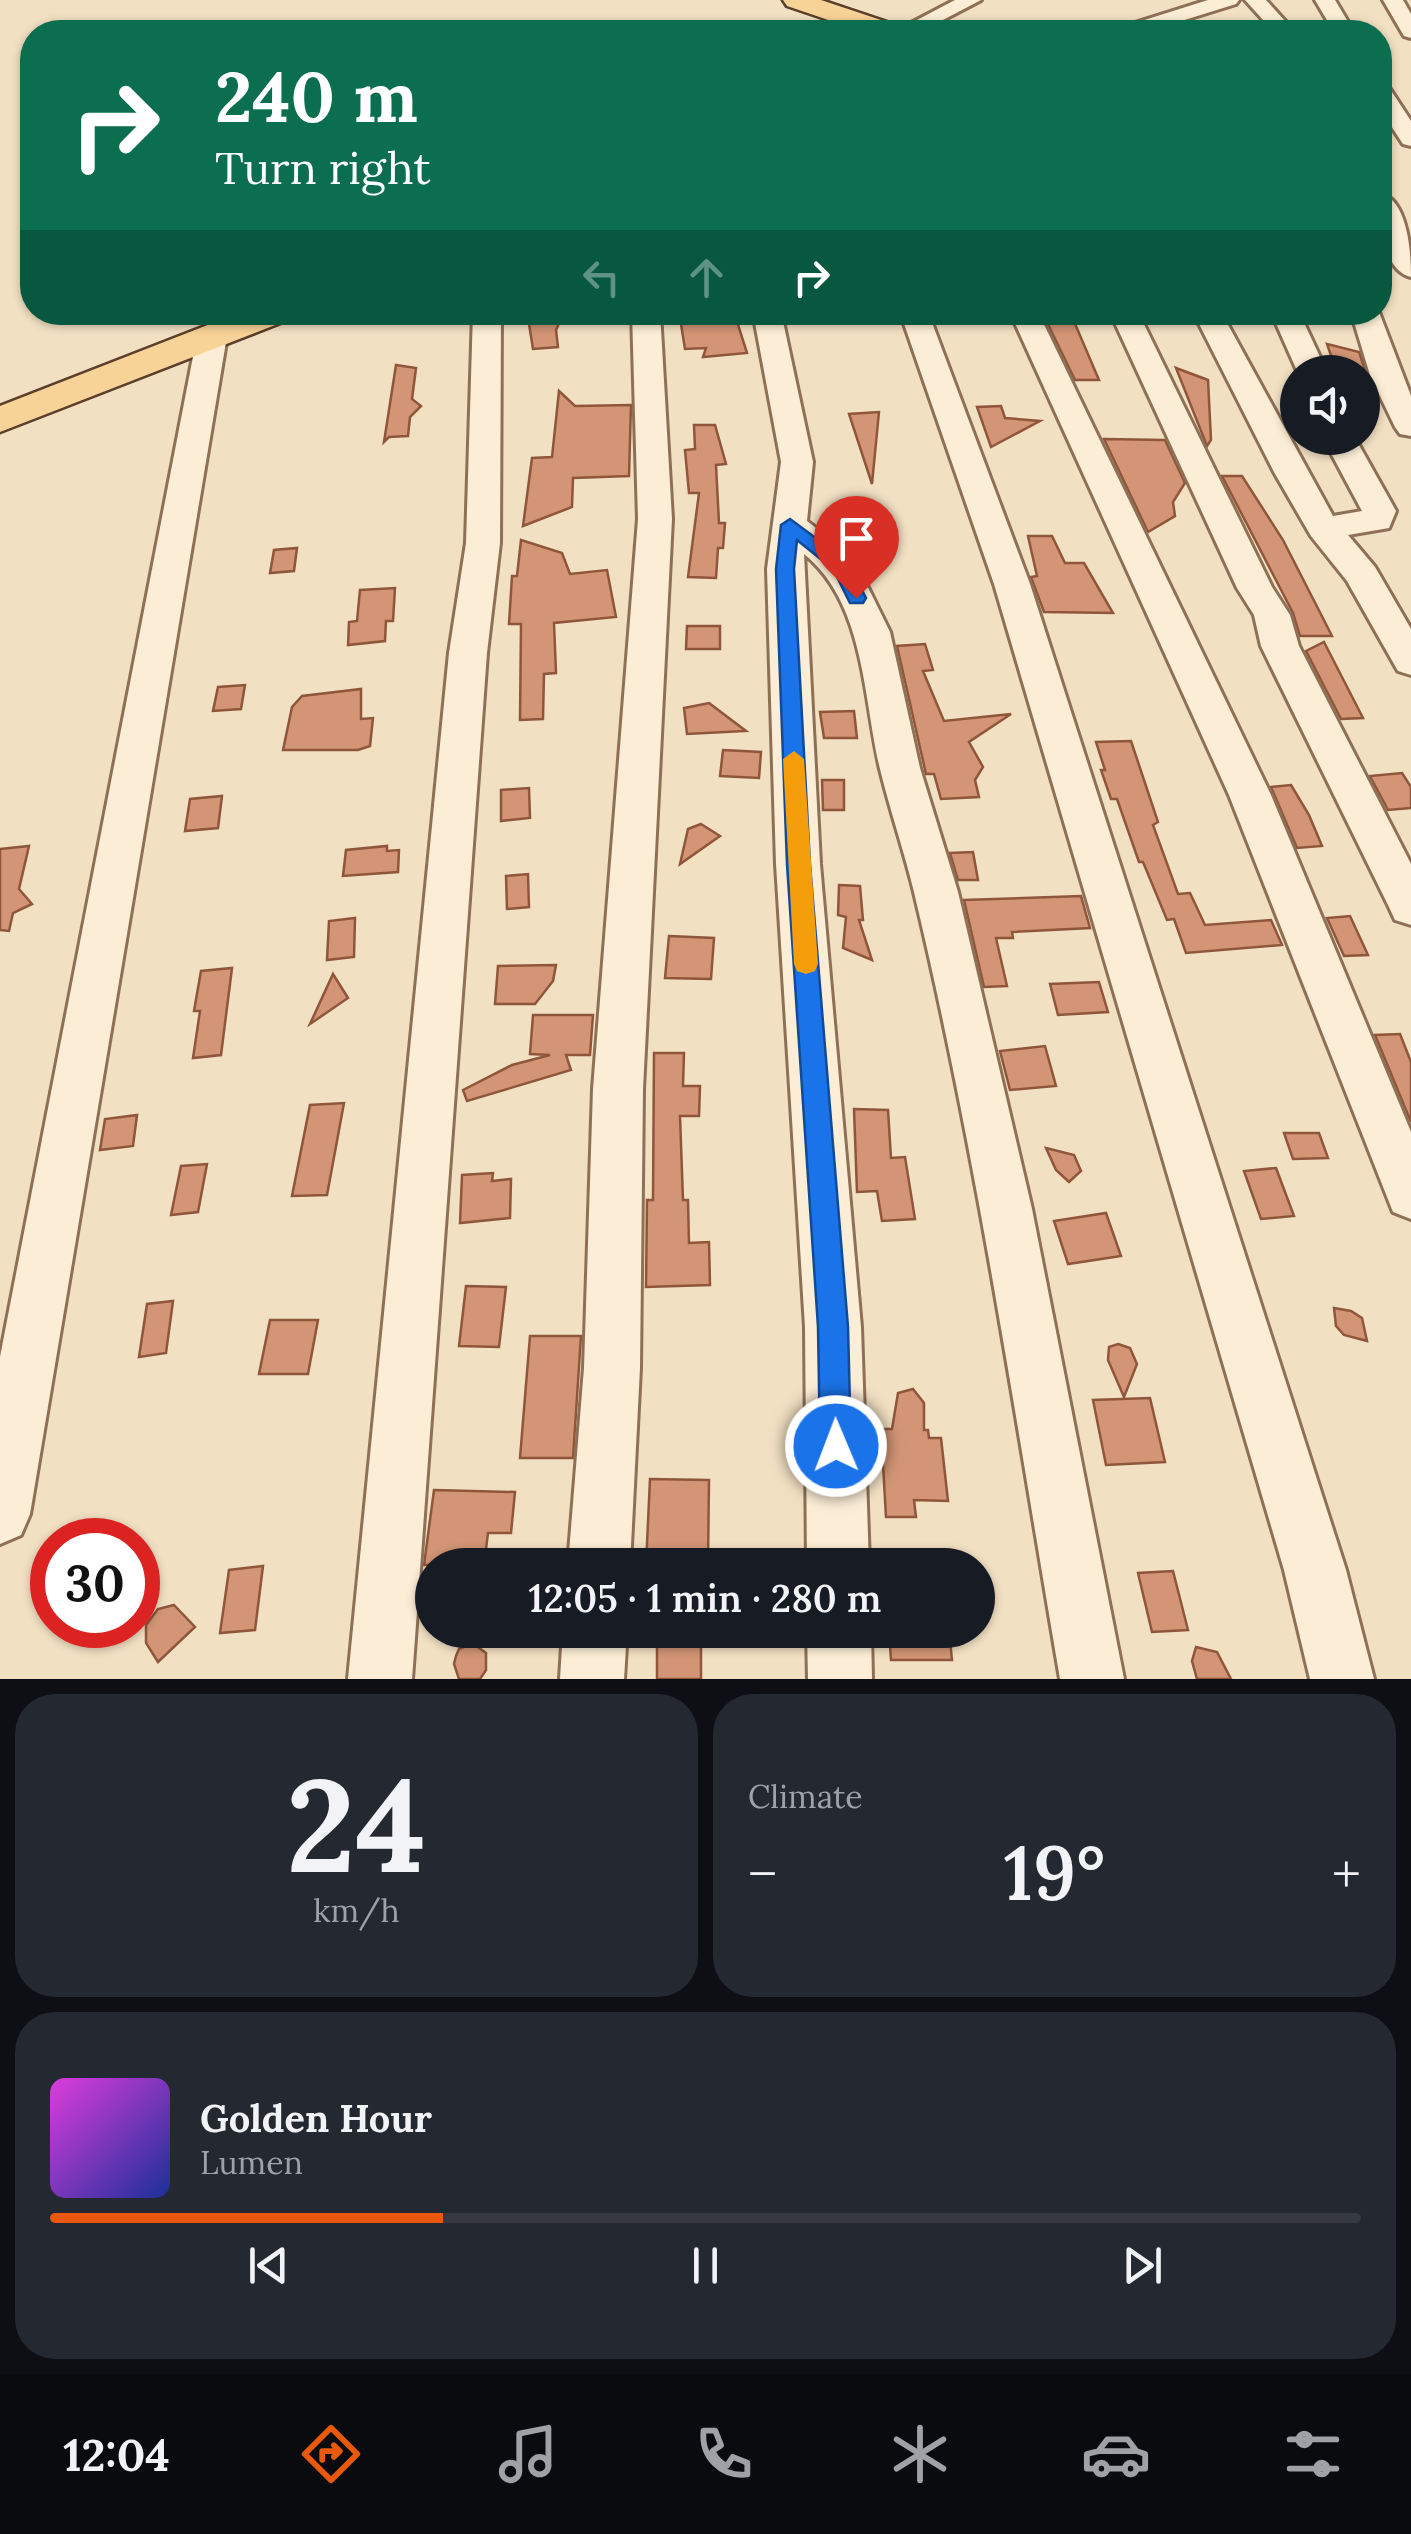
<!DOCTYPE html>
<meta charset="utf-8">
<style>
body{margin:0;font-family:Lora,serif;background:#242831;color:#f1f3f6;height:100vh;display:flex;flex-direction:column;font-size:38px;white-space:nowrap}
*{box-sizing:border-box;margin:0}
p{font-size:32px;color:#9ea1a6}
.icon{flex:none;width:55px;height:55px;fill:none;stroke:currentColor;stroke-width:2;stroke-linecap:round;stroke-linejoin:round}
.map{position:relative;height:1679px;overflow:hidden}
.panel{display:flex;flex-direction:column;gap:15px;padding:15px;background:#0d0f14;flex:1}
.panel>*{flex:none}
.guide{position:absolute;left:20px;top:20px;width:1372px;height:305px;border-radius:40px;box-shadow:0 2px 8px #0004;background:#0b6e4f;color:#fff;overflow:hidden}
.tools{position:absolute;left:1280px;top:355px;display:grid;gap:20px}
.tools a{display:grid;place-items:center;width:100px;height:100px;border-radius:50%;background:#171b24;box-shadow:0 2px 8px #0004;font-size:50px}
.speed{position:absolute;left:30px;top:1518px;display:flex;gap:20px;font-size:50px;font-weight:700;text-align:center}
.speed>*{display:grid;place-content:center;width:130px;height:130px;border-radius:50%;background:#171b24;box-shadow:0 2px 8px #0004;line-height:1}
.speed .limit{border:15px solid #d22;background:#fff;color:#111}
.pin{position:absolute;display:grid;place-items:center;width:85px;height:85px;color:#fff;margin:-102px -42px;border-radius:50% 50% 50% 0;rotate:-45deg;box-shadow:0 0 10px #0007}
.pin .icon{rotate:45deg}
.me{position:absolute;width:110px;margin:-55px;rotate:359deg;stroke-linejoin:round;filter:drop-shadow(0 0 8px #0008)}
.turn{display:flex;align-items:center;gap:35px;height:210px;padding:0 30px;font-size:45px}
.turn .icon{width:130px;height:130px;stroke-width:2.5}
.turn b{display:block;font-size:70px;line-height:85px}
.lanes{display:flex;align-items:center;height:95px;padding:0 30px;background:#0003;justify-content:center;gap:50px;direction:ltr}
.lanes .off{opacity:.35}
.big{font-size:75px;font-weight:600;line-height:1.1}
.panel .card{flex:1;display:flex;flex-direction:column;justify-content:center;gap:15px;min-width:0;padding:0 35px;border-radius:40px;background:#242831}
.panel .dial{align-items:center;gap:0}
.dial b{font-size:130px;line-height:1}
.song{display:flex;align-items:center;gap:30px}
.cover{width:120px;height:120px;border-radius:15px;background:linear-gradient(135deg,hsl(300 70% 55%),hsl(230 70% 35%))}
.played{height:10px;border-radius:5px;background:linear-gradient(90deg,#ea580c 30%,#363941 30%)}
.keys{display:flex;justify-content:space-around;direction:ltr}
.heat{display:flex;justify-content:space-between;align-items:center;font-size:55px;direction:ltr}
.panel .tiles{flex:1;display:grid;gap:15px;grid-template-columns:1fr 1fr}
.card:last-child{grid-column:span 2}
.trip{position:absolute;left:415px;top:1548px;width:580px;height:100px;border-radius:50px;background:#171b24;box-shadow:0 2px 8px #0004;font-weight:600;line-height:100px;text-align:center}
.tabs{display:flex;height:160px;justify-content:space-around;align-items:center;background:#090b0e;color:#9ea1a6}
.tabs .icon{width:70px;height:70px}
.tabs .active{color:#ea580c}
.tabs b{font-size:45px;color:#f1f3f6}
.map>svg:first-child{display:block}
</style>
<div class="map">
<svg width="1411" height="1679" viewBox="0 0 1411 1679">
<rect width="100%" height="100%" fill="#f2e0c2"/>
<!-- building -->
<g fill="#d39575" stroke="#8f563b" stroke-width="2.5">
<polygon points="527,312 563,315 556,330 558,347 533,349"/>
<polygon points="679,312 734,312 747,353 703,357 706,348 685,349"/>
<polygon points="1042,312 1070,312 1099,380 1075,380"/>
<polygon points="1327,344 1359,352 1371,387 1362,386 1362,372 1336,370"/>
<polygon points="396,365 416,368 412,399 421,406 410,417 408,436 389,437 384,442"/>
<polygon points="1176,368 1208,380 1211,440 1207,446"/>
<polygon points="559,391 575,406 631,405 629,476 573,478 572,507 523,526 532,458 552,457"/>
<polygon points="1001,406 1005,418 1040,421 991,447 977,407"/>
<polygon points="879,412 872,484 849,414"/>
<polygon points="694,425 715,425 726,464 716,465 719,523 725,523 723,548 718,548 716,578 688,577 699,493 689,493 685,450 695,449"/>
<polygon points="1104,439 1165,440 1185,483 1173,502 1175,516 1148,532"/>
<polygon points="1222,476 1242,476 1283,540 1332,636 1300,636 1293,613"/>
<polygon points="875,515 885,548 861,549 847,518"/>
<polygon points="1028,536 1052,536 1065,563 1084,563 1113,613 1044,612 1031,577 1037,576"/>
<polygon points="521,540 562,553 570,574 607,570 616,617 554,623 556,673 544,674 543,719 520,720 521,624 509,624 512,576 517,576"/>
<polygon points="297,548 294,571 270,573 274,550"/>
<polygon points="395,588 393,621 386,621 385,641 348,645 349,622 357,621 360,590"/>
<polygon points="687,626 720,626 720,649 686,649"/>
<polygon points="1324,642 1363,718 1341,719 1306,651"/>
<polygon points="925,644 933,670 923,671 944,721 1011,714 969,742 983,767 975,780 979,797 941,799 934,774 926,774 897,646"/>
<polygon points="245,685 241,709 213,711 218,687"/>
<polygon points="361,689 361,719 373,718 370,746 358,750 283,750 292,707 302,696"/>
<polygon points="709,703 746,731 687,734 684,708"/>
<polygon points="854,711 857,738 824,738 820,712"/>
<polygon points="1131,741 1158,822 1153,825 1178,894 1190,893 1205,925 1271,920 1282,945 1186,953 1174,919 1167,920 1143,862 1139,862 1117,799 1111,799 1101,770 1105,770 1096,742"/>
<polygon points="723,750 761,752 759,778 720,776"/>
<polygon points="1402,773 1411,787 1411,808 1388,810 1370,776"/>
<polygon points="822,780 844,780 844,810 823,810"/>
<polygon points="1291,785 1309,815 1322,846 1297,848 1271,787"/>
<polygon points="529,788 530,818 501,821 501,790"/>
<polygon points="222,796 218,828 185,831 190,799"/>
<polygon points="701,824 720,836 680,864 688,829"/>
<polygon points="29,846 19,889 32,904 13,913 9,931 0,930 0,849"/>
<polygon points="387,846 387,851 399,850 398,872 343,876 346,850"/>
<polygon points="973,852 978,880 958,880 950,853"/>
<polygon points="528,874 529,907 507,909 506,876"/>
<polygon points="839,885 860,886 863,920 859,920 872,960 843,948 846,917 838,915"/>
<polygon points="1081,896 1090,928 1012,932 1013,938 996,938 1007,986 984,987 964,900"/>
<polygon points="1350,916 1368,955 1344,956 1327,918"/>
<polygon points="355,918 354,957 327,960 329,921"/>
<polygon points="669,936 714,938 711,979 665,978"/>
<polygon points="556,965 553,981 535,1004 495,1004 498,966"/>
<polygon points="232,968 221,1055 193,1058 200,1011 194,1011 201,971"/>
<polygon points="333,974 348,998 310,1024"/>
<polygon points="1099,982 1108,1012 1058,1015 1050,984"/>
<polygon points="533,1015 593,1015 590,1055 566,1055 571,1070 467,1101 463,1090 512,1065 550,1055 530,1054"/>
<polygon points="1400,1034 1411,1062 1411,1122 1375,1035"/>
<polygon points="1045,1046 1056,1086 1010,1090 1000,1051"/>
<polygon points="654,1053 684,1053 683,1086 700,1086 699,1116 680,1116 683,1200 688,1200 689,1243 709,1242 710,1285 646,1287 647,1200 653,1200"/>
<polygon points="344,1103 327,1195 292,1196 310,1105"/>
<polygon points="854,1109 888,1110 891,1158 905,1157 915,1219 882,1221 877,1191 857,1192"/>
<polygon points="137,1115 133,1146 100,1150 105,1119"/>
<polygon points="1284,1133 1319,1133 1328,1158 1293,1159"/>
<polygon points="1046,1148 1074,1155 1081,1171 1069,1182 1056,1170"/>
<polygon points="207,1164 198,1212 171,1215 181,1166"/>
<polygon points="1276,1168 1294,1216 1261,1219 1244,1171"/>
<polygon points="493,1173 492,1181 511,1179 510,1218 460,1223 462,1175"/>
<polygon points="1106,1213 1121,1256 1068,1264 1054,1221"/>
<polygon points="466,1286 506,1287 499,1347 459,1346"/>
<polygon points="173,1301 166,1353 139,1357 147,1304"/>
<polygon points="1334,1308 1351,1311 1362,1318 1367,1341 1344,1335 1336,1326"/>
<polygon points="270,1320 318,1320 308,1374 259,1374"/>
<polygon points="530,1336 581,1336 573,1458 520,1458"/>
<polygon points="1118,1344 1130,1348 1137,1364 1124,1397 1108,1360 1109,1347"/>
<polygon points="913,1389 924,1403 924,1430 928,1430 929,1438 941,1438 948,1501 914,1500 916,1517 886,1517 881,1429 892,1429 898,1393"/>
<polygon points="1150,1398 1165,1462 1106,1465 1093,1400"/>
<polygon points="650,1479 709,1480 708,1565 646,1565"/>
<polygon points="434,1490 515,1492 511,1533 488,1533 484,1565 424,1565"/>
<polygon points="263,1566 255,1630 220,1633 229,1570"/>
<polygon points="1173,1571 1188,1630 1152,1632 1138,1573"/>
<polygon points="174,1605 195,1627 158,1662 146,1643 146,1625 158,1609"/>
<rect x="657" y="1630" width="44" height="49"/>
<polygon points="889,1630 949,1630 952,1660 891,1660"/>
<polygon points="472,1643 486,1653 486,1670 480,1679 459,1679 454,1664 456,1656 459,1649"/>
<polygon points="1196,1647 1217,1652 1231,1679 1197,1679 1192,1661"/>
</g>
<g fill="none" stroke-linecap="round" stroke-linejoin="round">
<!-- minor casing -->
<g stroke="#8e7057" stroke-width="6">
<g id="minor">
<polygon points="955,0 981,0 920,32 894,32"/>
<polygon points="1208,0 1239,0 1236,4 1146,32 1116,32 1119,28"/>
<polygon points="1245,0 1266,0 1295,32 1274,32"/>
<polygon points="1315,0 1335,0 1354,32 1334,32"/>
<polygon points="1383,0 1403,0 1411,14 1411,38 1404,36"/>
<polygon points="1047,26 1057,32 1028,32 1031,28"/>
<polygon points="1380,84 1388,86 1411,121 1411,146 1403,144 1380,109"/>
<path d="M1380,193C1408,200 1411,253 1411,277C1381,270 1380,218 1380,193Z"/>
<polygon points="473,312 501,312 500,543 487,653 412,1679 348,1679 449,653 466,543"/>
<polygon points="632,312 660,312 672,519 643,1089 640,1368 630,1565 568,1565 584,1368 593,1089 638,519"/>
<path d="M753,312H781L813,462L807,521L853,557L890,632L920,768L958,892L1032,1209L1124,1679H1060C1015,1416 976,1151 914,892C904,851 890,810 880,769C863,697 865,603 804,554L820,864L861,1327L869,1565H807L805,1327L776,864L767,569L781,462Z"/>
<polygon points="900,312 928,312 1030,584 1346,1570 1374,1679 1310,1679 1284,1570 994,584"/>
<polygon points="1010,312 1038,312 1271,795 1411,1132 1411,1219 1393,1212 1229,795"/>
<polygon points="1110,312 1138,312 1272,587 1290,615 1299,646 1411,864 1411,925 1395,920 1389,907 1261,646 1254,615 1237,588"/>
<polygon points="1193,312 1221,312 1333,516 1362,511 1323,438 1355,438 1396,511 1389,528 1348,535 1375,567 1411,629 1411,675 1398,671 1347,581 1311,536 1274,472"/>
<polygon points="1271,312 1299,312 1327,372 1298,373"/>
<polygon points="1351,312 1379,312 1411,396 1411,436 1400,434 1395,427 1370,375"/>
<polygon points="212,327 222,330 227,336 30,1514 21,1535 0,1544 0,1357 197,336 202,330"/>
<polygon points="563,1630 627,1630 624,1679 560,1679"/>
<polygon points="807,1630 871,1630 872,1679 808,1679"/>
</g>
</g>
<!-- major casing -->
<g stroke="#5b3f2c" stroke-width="5">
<g id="major">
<polygon points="783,0 821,0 899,26 903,32 864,32 787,6"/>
<polygon points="241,312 293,312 288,320 0,432 0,406"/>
</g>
</g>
<!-- minor -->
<use href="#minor" fill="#fceed6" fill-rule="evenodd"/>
<!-- major -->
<use href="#major" fill="#f8d397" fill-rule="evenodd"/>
</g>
<!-- route -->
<polygon fill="#1a73e8" stroke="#114b97" stroke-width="2.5" points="790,519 847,561 866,598 863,603 850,603 833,569 797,540 794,569 810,864 848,1327 851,1446 847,1457 836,1461 824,1457 820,1446 818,1327 787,864 776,569 781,525"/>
<!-- slow -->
<polygon fill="#f59e0b" points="794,751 804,759 818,964 815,971 806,974 797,971 794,964 783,759"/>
</svg>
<div class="tools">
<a><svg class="icon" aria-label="sound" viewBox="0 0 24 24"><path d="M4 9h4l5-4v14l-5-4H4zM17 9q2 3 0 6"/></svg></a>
</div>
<div class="speed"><div class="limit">30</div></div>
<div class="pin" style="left:856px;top:598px;background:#d93025"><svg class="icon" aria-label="arrive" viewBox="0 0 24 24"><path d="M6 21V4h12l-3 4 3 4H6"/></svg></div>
<svg class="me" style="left:836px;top:1446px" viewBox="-20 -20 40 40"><circle r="17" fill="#1a73e8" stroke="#fff" stroke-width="3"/><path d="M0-11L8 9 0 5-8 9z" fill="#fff"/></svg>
<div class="trip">12:05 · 1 min · 280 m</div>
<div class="guide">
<div class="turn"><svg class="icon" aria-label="right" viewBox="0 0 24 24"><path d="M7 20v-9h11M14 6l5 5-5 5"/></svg><div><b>240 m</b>Turn right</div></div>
<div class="lanes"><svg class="icon off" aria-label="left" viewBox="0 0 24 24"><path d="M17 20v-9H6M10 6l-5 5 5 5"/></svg><svg class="icon off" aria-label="ahead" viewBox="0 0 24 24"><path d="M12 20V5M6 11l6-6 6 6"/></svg><svg class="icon" aria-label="right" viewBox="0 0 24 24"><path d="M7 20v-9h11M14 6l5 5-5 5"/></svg></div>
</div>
</div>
<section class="panel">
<div class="tiles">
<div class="card dial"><b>24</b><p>km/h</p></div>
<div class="card"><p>Climate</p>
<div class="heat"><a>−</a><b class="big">19°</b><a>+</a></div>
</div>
<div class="card">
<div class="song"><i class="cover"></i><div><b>Golden Hour</b><p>Lumen</p></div></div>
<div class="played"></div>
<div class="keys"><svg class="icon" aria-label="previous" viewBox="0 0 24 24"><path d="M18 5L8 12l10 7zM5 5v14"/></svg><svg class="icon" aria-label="pause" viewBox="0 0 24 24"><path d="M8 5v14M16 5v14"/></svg><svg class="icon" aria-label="next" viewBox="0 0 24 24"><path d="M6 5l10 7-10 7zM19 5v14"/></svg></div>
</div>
</div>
</section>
<nav class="tabs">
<b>12:04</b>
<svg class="icon active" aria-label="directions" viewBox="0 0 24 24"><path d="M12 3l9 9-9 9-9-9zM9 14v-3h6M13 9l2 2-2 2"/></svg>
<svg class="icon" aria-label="music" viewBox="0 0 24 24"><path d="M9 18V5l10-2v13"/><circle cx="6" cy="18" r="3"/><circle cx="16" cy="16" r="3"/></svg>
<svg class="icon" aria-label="phone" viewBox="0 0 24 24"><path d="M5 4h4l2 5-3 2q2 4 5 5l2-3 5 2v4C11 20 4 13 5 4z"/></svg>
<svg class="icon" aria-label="climate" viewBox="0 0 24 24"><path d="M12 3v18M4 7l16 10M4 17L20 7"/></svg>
<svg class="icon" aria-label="car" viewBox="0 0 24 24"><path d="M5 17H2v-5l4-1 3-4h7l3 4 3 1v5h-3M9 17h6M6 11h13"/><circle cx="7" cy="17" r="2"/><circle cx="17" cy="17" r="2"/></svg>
<svg class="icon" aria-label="filters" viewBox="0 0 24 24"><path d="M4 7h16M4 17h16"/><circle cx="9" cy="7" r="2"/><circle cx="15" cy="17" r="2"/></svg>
</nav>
